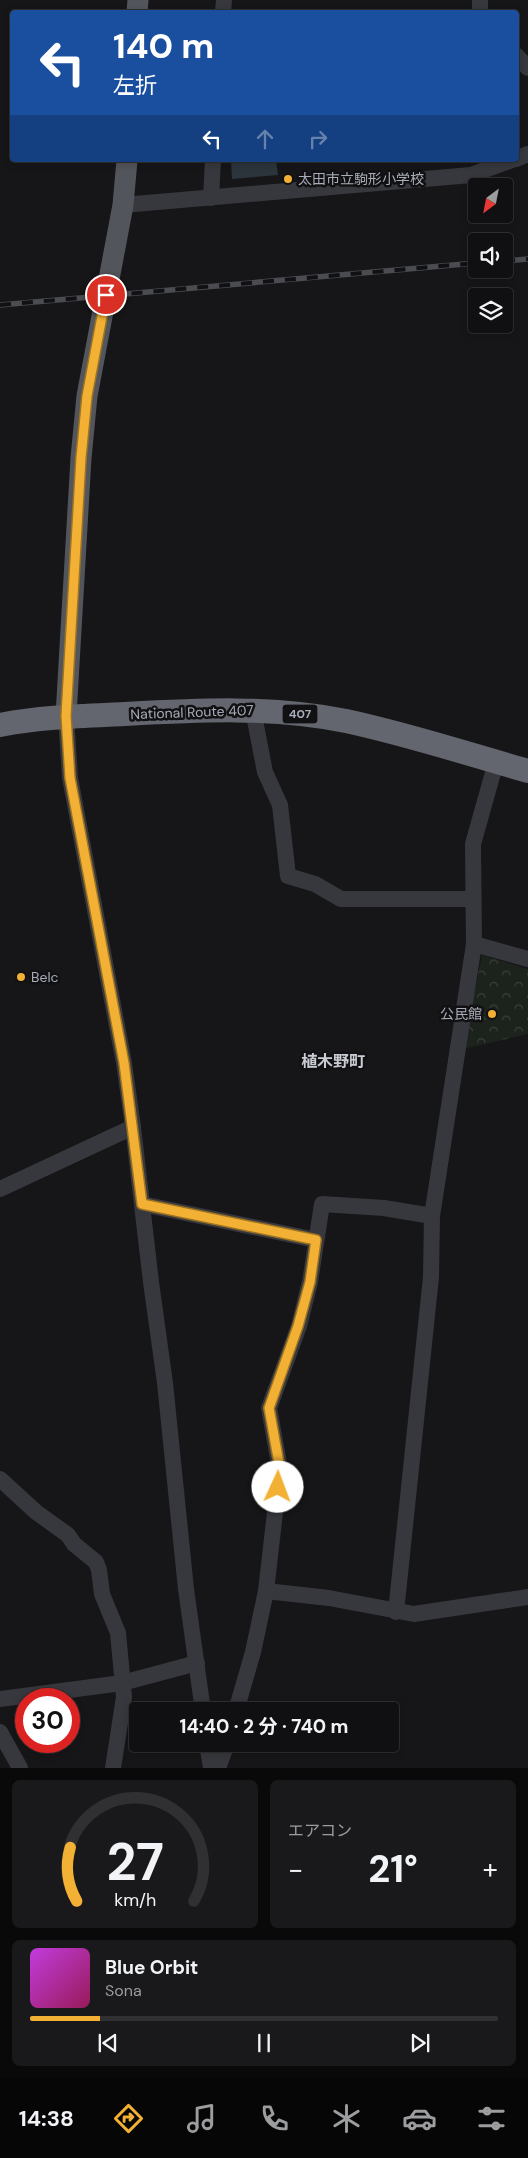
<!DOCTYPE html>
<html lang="ja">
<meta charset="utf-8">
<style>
body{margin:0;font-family:"DM Sans","Noto Sans JP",sans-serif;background:#19191b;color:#f1f3f6;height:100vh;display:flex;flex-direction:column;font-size:19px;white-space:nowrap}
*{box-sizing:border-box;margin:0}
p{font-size:16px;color:#9c9d9f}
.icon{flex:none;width:28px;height:28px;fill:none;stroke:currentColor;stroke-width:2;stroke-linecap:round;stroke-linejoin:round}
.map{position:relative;height:1768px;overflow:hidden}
.drawer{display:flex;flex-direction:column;gap:12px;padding:12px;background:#09090a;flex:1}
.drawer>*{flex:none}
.top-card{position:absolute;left:10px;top:10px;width:509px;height:152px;border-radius:5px;box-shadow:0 2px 8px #0003,0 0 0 1px #303032;background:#1a4fa0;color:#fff;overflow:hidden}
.needle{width:32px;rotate:212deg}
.buttons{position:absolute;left:468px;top:178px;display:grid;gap:10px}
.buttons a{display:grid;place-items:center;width:45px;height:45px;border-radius:5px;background:#101012;box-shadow:0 2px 8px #0003,0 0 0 1px #303032;font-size:25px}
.speed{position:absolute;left:15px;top:1688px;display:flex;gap:10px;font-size:25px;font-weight:700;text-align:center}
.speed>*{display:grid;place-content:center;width:65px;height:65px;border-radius:50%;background:#101012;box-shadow:0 2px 8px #0003,0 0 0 1px #303032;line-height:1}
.speed .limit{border:8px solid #d22;background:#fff;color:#111}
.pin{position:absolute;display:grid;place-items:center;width:42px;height:42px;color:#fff;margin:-21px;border:2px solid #fff;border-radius:50%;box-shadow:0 1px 5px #0007}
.me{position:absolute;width:55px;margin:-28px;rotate:2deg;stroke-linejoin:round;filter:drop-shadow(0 0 4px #0008)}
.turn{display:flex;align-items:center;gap:18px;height:105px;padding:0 20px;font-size:22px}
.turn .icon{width:65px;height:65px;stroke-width:2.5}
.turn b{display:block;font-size:35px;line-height:42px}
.lanes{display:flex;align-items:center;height:48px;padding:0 20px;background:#0003;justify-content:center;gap:25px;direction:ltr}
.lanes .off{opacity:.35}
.big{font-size:38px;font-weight:700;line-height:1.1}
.drawer .widget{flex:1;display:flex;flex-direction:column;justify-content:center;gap:8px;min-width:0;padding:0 18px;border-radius:8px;background:#19191b}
.drawer .dial{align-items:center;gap:0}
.dial svg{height:130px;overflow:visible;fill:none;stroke:#303032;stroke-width:7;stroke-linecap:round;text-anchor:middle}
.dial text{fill:#f1f3f6;stroke:none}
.song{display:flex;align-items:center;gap:15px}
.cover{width:60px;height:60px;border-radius:8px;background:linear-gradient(135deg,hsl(290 70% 55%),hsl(330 70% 35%))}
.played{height:5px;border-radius:2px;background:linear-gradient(90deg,#f2b134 15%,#303032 15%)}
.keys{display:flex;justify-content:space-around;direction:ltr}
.heat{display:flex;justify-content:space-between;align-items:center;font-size:28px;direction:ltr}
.drawer .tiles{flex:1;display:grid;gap:12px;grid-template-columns:1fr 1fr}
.widget:last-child{grid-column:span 2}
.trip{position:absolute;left:129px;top:1702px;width:270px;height:50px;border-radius:5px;background:#101012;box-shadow:0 2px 8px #0003,0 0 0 1px #303032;font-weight:700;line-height:50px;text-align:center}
.dock{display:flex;height:80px;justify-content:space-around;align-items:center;background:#060607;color:#9c9d9f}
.dock .icon{width:35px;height:35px}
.dock .current{color:#f2b134}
.dock b{font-size:22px;color:#f1f3f6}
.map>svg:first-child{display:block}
</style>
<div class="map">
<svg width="528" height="1768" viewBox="0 0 528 1768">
<defs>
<pattern id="park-crowns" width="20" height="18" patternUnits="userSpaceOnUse" patternTransform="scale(1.25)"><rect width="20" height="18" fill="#1c231d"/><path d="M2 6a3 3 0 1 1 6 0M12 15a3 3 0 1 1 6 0" fill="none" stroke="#3a403c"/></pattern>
</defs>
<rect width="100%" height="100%" fill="#161618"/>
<!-- park -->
<polygon fill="url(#park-crowns)" points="482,955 528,969 528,1034 463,1049"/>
<!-- water -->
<polygon fill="#2c353c" points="231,160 276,160 278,175 232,179"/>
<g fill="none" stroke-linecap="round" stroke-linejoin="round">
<!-- minor -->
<g stroke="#37383d" stroke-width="16">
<polyline points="223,12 224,0"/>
<polyline points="480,12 480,0"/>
<polyline points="516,55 528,68"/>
<polyline points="516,159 528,154"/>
<polyline points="211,198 213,160"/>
<polyline points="123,205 471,175 512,160"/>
<polyline points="253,710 265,772 280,805 288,876 315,884 341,899 473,899"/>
<polyline points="66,716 70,778 124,1063 133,1127 151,1282 165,1383 186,1589 203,1711"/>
<polyline points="474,944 528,959"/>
<polyline points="0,1189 133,1127"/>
<polyline points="142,1204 316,1240"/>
<polyline points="0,1479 36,1512 68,1535 74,1544 96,1562 99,1570 102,1594 118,1633 124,1697 113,1768"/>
<polyline points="266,1591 329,1598 414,1614 528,1597"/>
<polyline points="396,1612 431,1277 432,1216 474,944 473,844 496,762"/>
<polyline points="0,1699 122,1683 197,1663"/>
<polyline points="236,1711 253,1652 266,1591 280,1469 269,1408 299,1326 310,1282 322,1204 384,1208 432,1216"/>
<polyline points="0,1732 20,1768"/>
<polyline points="207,1744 211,1768"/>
<polyline points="218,1768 227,1744"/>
</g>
<!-- major -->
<g stroke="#53555c" stroke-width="21">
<polyline points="137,12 138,0"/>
<polyline points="66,716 81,458 87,396 123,205 127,160"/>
</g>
<!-- highway -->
<path stroke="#63666e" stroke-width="24" d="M0,725C41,717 82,716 124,714C199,710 272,706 346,721C407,734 468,754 528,771"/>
<!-- rail casing -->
<g stroke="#4a4c52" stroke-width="5.5">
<g id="rail">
<polyline points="504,261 528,259"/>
<polyline points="0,305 476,263"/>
</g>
</g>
<!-- rail -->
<use href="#rail" stroke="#111113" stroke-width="4" stroke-dasharray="11" stroke-linecap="butt"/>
</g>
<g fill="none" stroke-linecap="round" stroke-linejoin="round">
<!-- route casing -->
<g stroke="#9d7322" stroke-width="12">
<polyline id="route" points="106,295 87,396 81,458 66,716 70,778 124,1063 142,1204 316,1240 310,1282 298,1326 269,1408 280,1469 278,1487"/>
</g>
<!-- route -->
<use href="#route" stroke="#f2b134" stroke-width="9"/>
</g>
<!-- markers -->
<g fill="#f2b134" stroke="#111113" stroke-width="2">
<circle cx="288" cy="179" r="5"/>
<circle cx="21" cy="977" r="5"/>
<circle cx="492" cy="1014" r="5"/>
</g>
<g text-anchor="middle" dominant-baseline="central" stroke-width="5" stroke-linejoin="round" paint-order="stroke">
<!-- shield labels -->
<rect fill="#111113" stroke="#7b7e86" stroke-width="1" x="282.5" y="704.5" width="35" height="19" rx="4"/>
<g font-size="12" font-weight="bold" fill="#a8adb8">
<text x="300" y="714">407</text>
</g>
<!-- poi labels -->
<g font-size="14" fill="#a8adb8" stroke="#111113" text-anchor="start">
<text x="298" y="179">太田市立駒形小学校</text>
<text x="31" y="977">Belc</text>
<text x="482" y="1014" text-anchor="end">公民館</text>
</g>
<!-- street labels -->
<g font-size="14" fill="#a8adb8" stroke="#111113">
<text transform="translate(192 712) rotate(-2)">National Route 407</text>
</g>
<!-- quarter labels -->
<g font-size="16" font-weight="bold" fill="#c9ccd4" stroke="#111113">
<text x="333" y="1061">植木野町</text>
</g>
</g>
</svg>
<div class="buttons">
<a><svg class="needle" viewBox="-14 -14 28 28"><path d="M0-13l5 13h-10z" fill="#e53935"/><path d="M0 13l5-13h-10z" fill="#9c9d9f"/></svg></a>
<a><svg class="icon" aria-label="sound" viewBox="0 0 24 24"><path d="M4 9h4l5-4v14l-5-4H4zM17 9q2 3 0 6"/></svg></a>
<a><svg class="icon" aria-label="layers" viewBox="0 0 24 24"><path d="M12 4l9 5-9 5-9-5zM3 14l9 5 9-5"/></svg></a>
</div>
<div class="speed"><div class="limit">30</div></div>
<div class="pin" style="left:106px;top:295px;background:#d93025"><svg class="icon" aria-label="arrive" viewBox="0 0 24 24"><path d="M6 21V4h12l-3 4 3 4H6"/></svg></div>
<svg class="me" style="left:278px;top:1487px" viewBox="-20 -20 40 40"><circle r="19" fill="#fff"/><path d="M0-13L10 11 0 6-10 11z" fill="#f2b134"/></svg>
<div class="trip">14:40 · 2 分 · 740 m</div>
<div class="top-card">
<div class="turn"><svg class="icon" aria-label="left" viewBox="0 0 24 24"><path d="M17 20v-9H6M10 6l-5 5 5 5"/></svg><div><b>140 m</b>左折</div></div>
<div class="lanes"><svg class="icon" aria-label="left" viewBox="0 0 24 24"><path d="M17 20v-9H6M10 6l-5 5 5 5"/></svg><svg class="icon off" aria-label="ahead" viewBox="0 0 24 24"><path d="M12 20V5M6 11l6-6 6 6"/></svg><svg class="icon off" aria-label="right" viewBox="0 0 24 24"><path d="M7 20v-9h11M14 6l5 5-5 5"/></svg></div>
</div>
</div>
<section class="drawer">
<div class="tiles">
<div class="widget dial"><svg viewBox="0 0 100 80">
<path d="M14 69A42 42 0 1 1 86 69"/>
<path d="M14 69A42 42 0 0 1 10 36" stroke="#f2b134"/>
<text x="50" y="56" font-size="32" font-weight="700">27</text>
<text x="50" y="72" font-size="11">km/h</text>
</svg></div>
<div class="widget"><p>エアコン</p>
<div class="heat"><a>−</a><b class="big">21°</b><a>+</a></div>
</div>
<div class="widget">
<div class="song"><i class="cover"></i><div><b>Blue Orbit</b><p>Sona</p></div></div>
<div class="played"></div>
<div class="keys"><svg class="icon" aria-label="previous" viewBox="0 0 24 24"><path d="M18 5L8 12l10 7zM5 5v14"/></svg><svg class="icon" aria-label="pause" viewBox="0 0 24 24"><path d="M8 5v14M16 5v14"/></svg><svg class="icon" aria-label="next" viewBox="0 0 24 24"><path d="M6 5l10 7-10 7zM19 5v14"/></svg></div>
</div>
</div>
</section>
<nav class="dock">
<b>14:38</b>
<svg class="icon current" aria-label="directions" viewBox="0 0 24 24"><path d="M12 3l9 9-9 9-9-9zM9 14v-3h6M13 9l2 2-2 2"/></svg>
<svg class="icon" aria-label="music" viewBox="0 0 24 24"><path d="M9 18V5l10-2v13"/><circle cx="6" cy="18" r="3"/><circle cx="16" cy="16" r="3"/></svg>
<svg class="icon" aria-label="phone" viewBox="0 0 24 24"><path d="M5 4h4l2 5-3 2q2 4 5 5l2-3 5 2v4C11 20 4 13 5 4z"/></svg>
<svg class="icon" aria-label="climate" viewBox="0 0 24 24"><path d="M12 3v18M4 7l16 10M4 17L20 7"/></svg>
<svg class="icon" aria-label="car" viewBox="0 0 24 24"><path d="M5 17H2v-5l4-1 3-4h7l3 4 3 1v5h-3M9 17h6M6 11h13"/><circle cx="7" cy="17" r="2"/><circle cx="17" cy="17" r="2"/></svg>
<svg class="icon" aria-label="filters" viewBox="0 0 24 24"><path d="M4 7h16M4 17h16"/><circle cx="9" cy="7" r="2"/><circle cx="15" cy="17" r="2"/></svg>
</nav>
